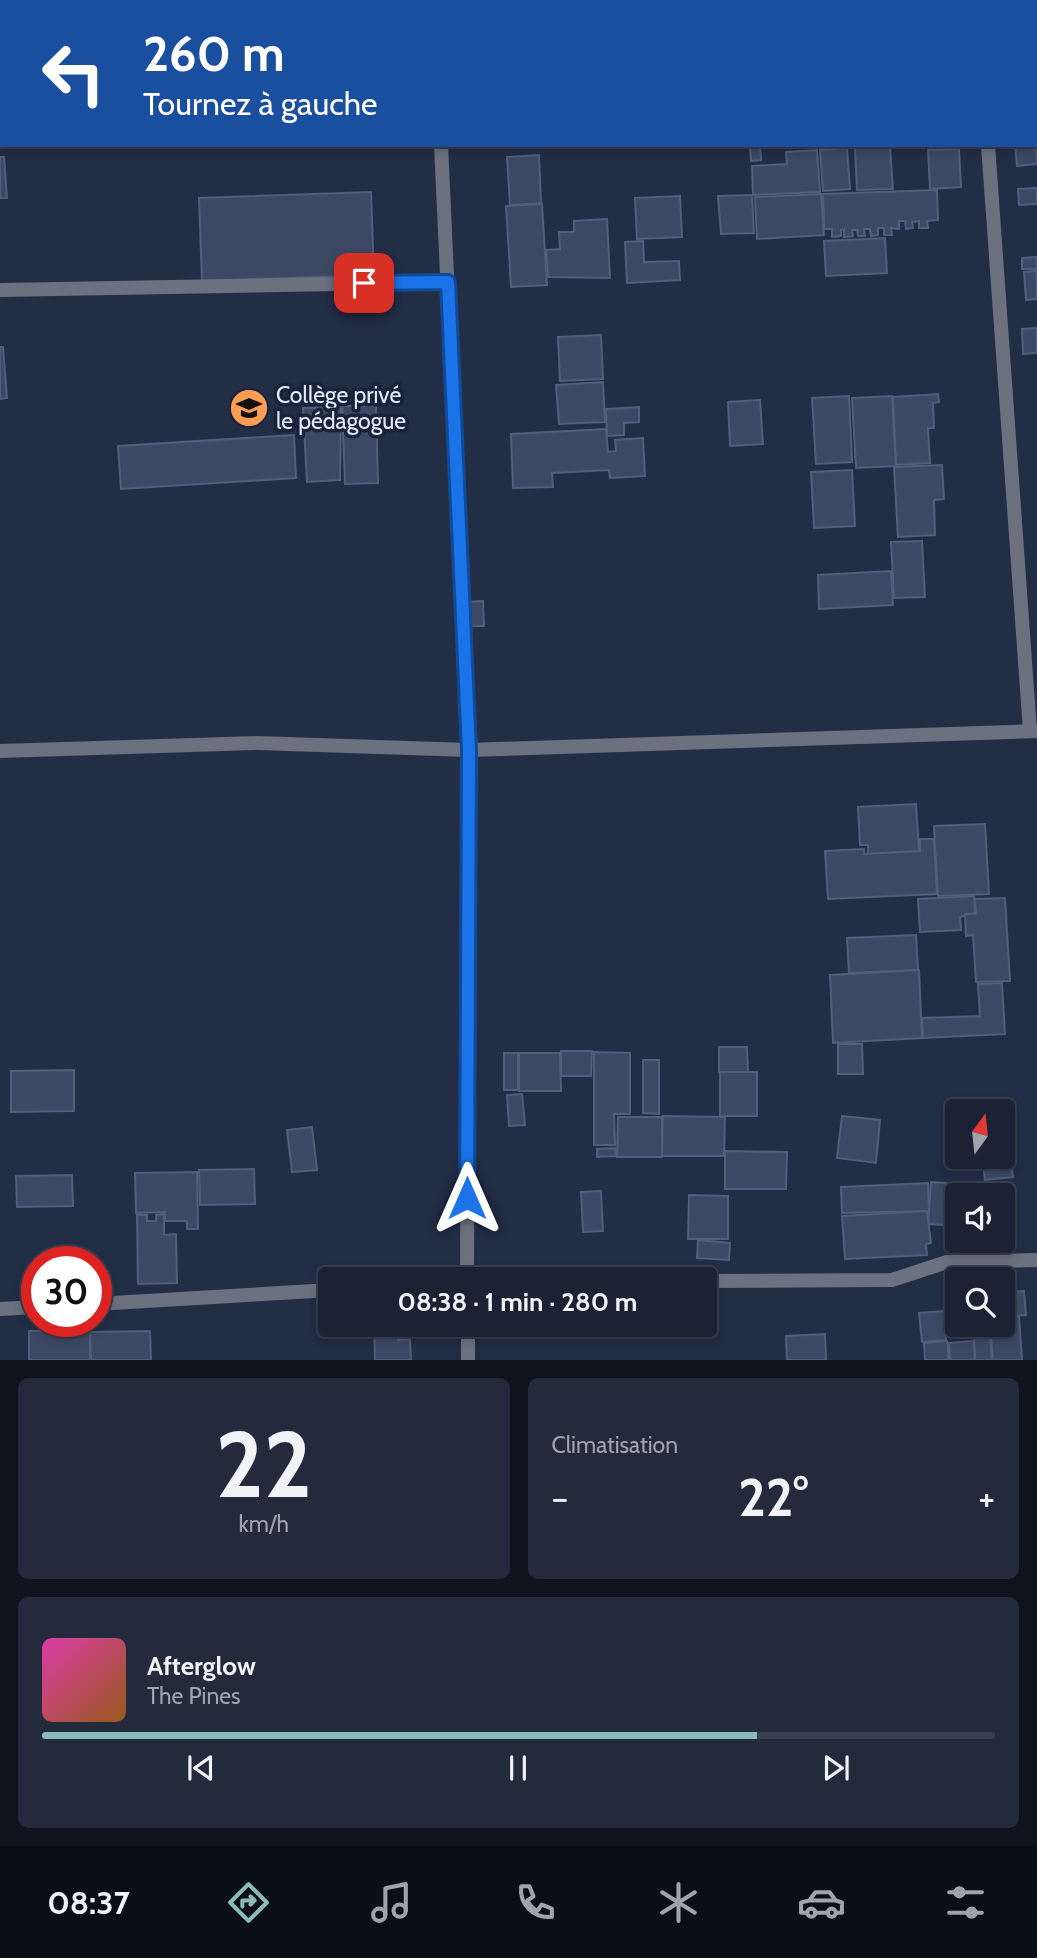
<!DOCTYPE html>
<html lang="fr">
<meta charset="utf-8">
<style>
body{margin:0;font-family:Cabin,sans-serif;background:#232a3c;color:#f1f3f6;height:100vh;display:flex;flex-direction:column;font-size:26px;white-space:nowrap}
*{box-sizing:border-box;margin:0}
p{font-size:23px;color:#9fa4ac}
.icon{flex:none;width:38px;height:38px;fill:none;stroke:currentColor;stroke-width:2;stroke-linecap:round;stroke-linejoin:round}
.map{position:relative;height:1360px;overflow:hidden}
.panel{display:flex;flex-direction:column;gap:18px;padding:18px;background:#0e131d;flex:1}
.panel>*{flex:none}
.banner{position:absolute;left:0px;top:0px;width:1038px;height:147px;box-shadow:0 4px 10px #0003,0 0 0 2px #383f4f;background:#1a4fa0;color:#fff;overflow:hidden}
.needle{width:46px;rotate:15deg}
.fabs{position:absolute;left:945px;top:1099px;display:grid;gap:14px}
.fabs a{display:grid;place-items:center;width:70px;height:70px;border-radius:7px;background:#1a2234;box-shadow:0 4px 10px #0003,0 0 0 2px #383f4f;font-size:35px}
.speed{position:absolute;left:21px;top:1246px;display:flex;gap:14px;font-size:35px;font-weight:700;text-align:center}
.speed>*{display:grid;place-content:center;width:91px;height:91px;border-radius:50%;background:#1a2234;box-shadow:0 4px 10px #0003,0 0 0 2px #383f4f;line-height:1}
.speed .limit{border:10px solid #d22;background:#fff;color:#111}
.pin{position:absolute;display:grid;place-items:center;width:60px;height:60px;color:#fff;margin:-30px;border-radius:14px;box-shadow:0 4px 10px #0006}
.me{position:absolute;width:77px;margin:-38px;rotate:0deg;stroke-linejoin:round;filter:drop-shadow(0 0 5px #0008)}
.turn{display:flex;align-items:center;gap:24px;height:147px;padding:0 28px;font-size:32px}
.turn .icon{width:91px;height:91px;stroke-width:2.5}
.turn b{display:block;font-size:49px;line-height:60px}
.big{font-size:52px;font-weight:700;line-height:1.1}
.panel .widget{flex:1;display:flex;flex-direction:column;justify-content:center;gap:10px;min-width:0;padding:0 24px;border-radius:10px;background:#232a3c}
.panel .dial{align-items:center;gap:0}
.dial b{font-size:91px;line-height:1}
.song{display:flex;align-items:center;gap:21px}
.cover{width:84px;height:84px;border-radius:10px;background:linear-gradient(135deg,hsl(320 70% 55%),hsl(30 70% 35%))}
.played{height:7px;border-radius:4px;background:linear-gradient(90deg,#8bbbb9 75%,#383f4f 75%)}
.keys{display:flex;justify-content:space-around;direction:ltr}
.heat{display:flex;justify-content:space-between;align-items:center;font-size:38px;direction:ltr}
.panel .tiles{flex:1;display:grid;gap:18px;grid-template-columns:1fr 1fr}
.widget:last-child{grid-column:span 2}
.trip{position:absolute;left:318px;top:1267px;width:399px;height:70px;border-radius:7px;background:#1a2234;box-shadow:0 4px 10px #0003,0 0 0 2px #383f4f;font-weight:700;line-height:70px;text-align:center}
.menu{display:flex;height:112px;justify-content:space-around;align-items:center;background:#0a0e15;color:#9fa4ac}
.menu .icon{width:49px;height:49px}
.menu .current{color:#8bbbb9}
.menu b{font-size:32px;color:#f1f3f6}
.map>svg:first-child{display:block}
</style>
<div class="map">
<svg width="1037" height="1360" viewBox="0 0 1037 1360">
<rect width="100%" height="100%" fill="#222d46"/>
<!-- building -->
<g fill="#3d4964" stroke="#525e7b" stroke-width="2">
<polygon points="1003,0 1036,0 1037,47 1036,2"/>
<polygon points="1036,101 1037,164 1017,166 1015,145 1036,145"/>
<polygon points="750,145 760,145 761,160 751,161"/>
<polygon points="890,147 893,189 857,190 855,148"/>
<polygon points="847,148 850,189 823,191 820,150"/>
<polygon points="959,149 961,187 930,189 928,150"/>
<polygon points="817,150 820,192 753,195 752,166 787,164 786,152"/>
<polygon points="539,155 541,203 510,205 507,157"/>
<polygon points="0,157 4,157 7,198 0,198"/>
<polygon points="1037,188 1037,204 1019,205 1018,189"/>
<polygon points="937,190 938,220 927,221 928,228 919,228 919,221 912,222 913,228 906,229 905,221 899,221 899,229 891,228 892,235 884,235 884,228 878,228 878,235 871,236 870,229 864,229 865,236 858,236 857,230 852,230 853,236 844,237 844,229 841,230 841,236 832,237 832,229 824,229 823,194"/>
<polygon points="371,192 374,275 202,281 199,198"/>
<polygon points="821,194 824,235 757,239 755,197"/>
<polygon points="752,195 754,233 721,234 718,196"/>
<polygon points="680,196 682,237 637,239 635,198"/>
<polygon points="542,204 547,285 511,287 506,206"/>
<polygon points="607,219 610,278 548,277 546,250 560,249 559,232 574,232 574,221"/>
<polygon points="885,238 887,273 826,276 824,241"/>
<polygon points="643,241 644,262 679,261 680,280 627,283 625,242"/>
<polygon points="1037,257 1037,269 1022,269 1022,258"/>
<polygon points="1037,271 1037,299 1026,300 1024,272"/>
<polygon points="1037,328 1037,353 1023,354 1022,329"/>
<polygon points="601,335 603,379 560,381 558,337"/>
<polygon points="0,347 3,347 7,398 0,399"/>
<polygon points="603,382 605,422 559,424 556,385"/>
<polygon points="938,394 939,402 933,403 934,428 928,428 930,463 896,465 893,397"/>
<polygon points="849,396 852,462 816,464 812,398"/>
<polygon points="892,396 896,466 856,468 852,398"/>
<polygon points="760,400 763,444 730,446 728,402"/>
<polygon points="342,406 376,406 378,483 345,484"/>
<polygon points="341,407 340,480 307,482 303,408"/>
<polygon points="639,407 639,422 624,423 624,435 607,436 606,409"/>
<polygon points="606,429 608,452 616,451 615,440 643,438 645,476 610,478 609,470 552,473 553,487 513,488 511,434"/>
<polygon points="294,435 296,478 121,489 118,446"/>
<polygon points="942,465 944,499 934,500 935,535 898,537 894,467"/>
<polygon points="852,470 855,526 814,528 811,472"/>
<polygon points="922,541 925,597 894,598 891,542"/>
<polygon points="891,571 893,605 819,609 818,575"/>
<polygon points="483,601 484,626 467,626 465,602"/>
<polygon points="916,804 919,851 868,854 868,845 860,845 858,807"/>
<polygon points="985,824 989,894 938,896 934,826"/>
<polygon points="920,839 934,839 937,894 828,899 825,851 864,849 864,854 920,851"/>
<polygon points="974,896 975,913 960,917 961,930 920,932 918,899"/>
<polygon points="1005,898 1010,981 976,982 973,935 966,936 965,914 976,914 975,899"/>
<polygon points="916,935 918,970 849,973 847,938"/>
<polygon points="919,970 922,1038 833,1043 830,975"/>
<polygon points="1002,983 1005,1034 923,1038 922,1018 980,1016 978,984"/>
<polygon points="838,1044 862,1044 863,1074 838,1074"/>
<polygon points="719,1047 747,1047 748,1072 719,1072"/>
<polygon points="561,1051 592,1051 591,1076 561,1076"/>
<polygon points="594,1052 630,1053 630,1114 614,1114 615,1145 594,1145"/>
<rect x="504" y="1053" width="14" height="37"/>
<polygon points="519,1053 560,1053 561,1091 519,1091"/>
<polygon points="643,1060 659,1060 659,1114 643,1113"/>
<polygon points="74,1070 74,1111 11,1112 11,1071"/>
<rect x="720" y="1072" width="37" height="44"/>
<polygon points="522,1094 525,1125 509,1126 507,1095"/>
<polygon points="1007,1106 1012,1121 1003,1124 1003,1111 996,1110"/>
<polygon points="663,1116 725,1117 724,1156 662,1156"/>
<polygon points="842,1116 880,1120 876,1163 837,1158"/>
<polygon points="618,1117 662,1117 662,1157 617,1157"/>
<polygon points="312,1127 317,1170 292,1172 287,1130"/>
<polygon points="1009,1145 1013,1177 985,1180 982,1157 1003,1157 1003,1146"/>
<polygon points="615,1148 616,1156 597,1157 597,1149"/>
<polygon points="725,1151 787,1152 786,1189 725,1189"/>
<polygon points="254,1169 255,1204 200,1205 199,1170"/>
<polygon points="197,1172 198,1229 187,1229 187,1221 165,1221 165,1212 136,1213 135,1173"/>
<polygon points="72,1175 73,1206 17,1207 16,1176"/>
<polygon points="931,1182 946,1183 944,1225 928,1224"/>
<polygon points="928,1183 929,1211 842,1213 841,1187"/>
<polygon points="601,1191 603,1231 583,1232 581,1192"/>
<polygon points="689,1195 728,1196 728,1239 688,1239"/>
<polygon points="927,1211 931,1243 926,1244 927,1255 845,1259 842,1216"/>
<polygon points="164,1214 164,1235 176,1234 177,1283 138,1284 137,1215 147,1215 147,1221 156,1221 156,1215"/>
<polygon points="698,1240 730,1243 729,1260 697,1258"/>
<polygon points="1024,1291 1026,1315 1003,1317 1003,1292"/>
<polygon points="944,1311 946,1340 922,1342 919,1313"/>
<polygon points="1019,1316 1022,1360 993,1360 990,1325 1003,1325 1003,1317"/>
<polygon points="374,1325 387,1325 388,1334 398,1334 398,1340 410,1339 411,1360 375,1360"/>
<polygon points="90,1330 90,1360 29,1360 29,1331"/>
<polygon points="150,1331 151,1360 91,1360 90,1332"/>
<polygon points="825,1334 826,1360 787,1360 786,1336"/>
<polygon points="990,1336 992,1360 975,1360 974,1338"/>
<polygon points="947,1341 949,1360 925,1360 924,1343"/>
<polygon points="974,1341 975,1360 950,1360 949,1343"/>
</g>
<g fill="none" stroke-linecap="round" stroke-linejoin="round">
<!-- street -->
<g stroke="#6b717f" stroke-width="14">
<polyline points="435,0 436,2"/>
<polyline points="1036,71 1037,71"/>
<polyline points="441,145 469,750 467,1279"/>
<polyline points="988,145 1030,731"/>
<polyline points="0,290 448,282"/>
<polyline points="0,751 257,743 469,750 1037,731"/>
<polyline points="705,1281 892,1280 947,1262 1037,1260"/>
<polyline points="96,1304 331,1290"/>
<polyline points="0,1309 37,1307"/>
<polyline points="468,1325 468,1360"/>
</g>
</g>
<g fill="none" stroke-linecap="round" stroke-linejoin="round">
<!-- route casing -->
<g stroke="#114b97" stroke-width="18">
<polyline id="route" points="364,283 448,282 469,750 467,1198"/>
</g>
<!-- route -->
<use href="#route" stroke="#1a73e8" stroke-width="12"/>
</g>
<!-- icons -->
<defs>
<g id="university-disc" transform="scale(2.0125)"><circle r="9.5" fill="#fc9d53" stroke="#19233b"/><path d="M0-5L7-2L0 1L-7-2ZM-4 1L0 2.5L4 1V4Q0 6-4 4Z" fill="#111"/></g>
</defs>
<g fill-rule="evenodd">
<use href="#university-disc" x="249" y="408"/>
</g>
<g text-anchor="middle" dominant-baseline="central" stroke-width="7" stroke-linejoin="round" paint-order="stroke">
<!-- poi labels -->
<g font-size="23" fill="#e2e9fa" stroke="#19233b" text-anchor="start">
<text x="276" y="395">Collège privé<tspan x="276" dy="26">le pédagogue</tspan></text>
</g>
</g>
</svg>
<div class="fabs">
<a><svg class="needle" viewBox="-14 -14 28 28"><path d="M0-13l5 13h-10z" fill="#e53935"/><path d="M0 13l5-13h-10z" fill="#9fa4ac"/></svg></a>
<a><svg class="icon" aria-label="sound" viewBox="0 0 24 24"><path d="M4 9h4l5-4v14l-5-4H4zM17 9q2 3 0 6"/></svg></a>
<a><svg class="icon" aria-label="search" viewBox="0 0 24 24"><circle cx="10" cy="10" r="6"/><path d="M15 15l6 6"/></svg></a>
</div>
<div class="speed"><div class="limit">30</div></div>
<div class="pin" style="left:364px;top:283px;background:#d93025"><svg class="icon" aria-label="arrive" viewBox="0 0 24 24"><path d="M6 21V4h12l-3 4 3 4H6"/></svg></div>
<svg class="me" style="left:467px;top:1198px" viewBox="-20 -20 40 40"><path d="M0-17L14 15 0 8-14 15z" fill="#1a73e8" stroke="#fff" stroke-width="4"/></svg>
<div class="trip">08:38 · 1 min · 280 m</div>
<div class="banner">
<div class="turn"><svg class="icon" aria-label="left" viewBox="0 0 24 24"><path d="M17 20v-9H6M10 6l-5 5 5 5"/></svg><div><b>260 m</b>Tournez à gauche</div></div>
</div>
</div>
<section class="panel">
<div class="tiles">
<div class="widget dial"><b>22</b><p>km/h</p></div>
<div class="widget"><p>Climatisation</p>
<div class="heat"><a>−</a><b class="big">22°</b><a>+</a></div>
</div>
<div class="widget">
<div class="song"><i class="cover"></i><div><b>Afterglow</b><p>The Pines</p></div></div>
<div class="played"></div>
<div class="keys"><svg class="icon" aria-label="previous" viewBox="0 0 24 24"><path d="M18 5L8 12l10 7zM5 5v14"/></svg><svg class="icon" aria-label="pause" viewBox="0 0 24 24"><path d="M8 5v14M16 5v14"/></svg><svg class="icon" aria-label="next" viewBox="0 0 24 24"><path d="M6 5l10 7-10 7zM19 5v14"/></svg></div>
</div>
</div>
</section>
<nav class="menu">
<b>08:37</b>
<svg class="icon current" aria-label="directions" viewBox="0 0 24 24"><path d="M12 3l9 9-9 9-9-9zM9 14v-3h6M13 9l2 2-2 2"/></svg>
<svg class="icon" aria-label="music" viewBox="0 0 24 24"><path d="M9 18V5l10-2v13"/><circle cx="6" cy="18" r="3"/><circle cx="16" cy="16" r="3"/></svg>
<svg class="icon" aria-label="phone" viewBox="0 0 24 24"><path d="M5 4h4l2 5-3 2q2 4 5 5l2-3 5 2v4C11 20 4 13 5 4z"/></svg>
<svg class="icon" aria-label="climate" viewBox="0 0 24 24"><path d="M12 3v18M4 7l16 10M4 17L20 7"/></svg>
<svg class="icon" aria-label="car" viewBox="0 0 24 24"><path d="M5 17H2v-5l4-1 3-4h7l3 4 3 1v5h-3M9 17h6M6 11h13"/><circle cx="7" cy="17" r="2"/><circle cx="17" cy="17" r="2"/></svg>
<svg class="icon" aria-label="filters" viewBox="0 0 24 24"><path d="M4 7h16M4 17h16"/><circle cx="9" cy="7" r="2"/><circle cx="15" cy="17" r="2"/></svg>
</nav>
